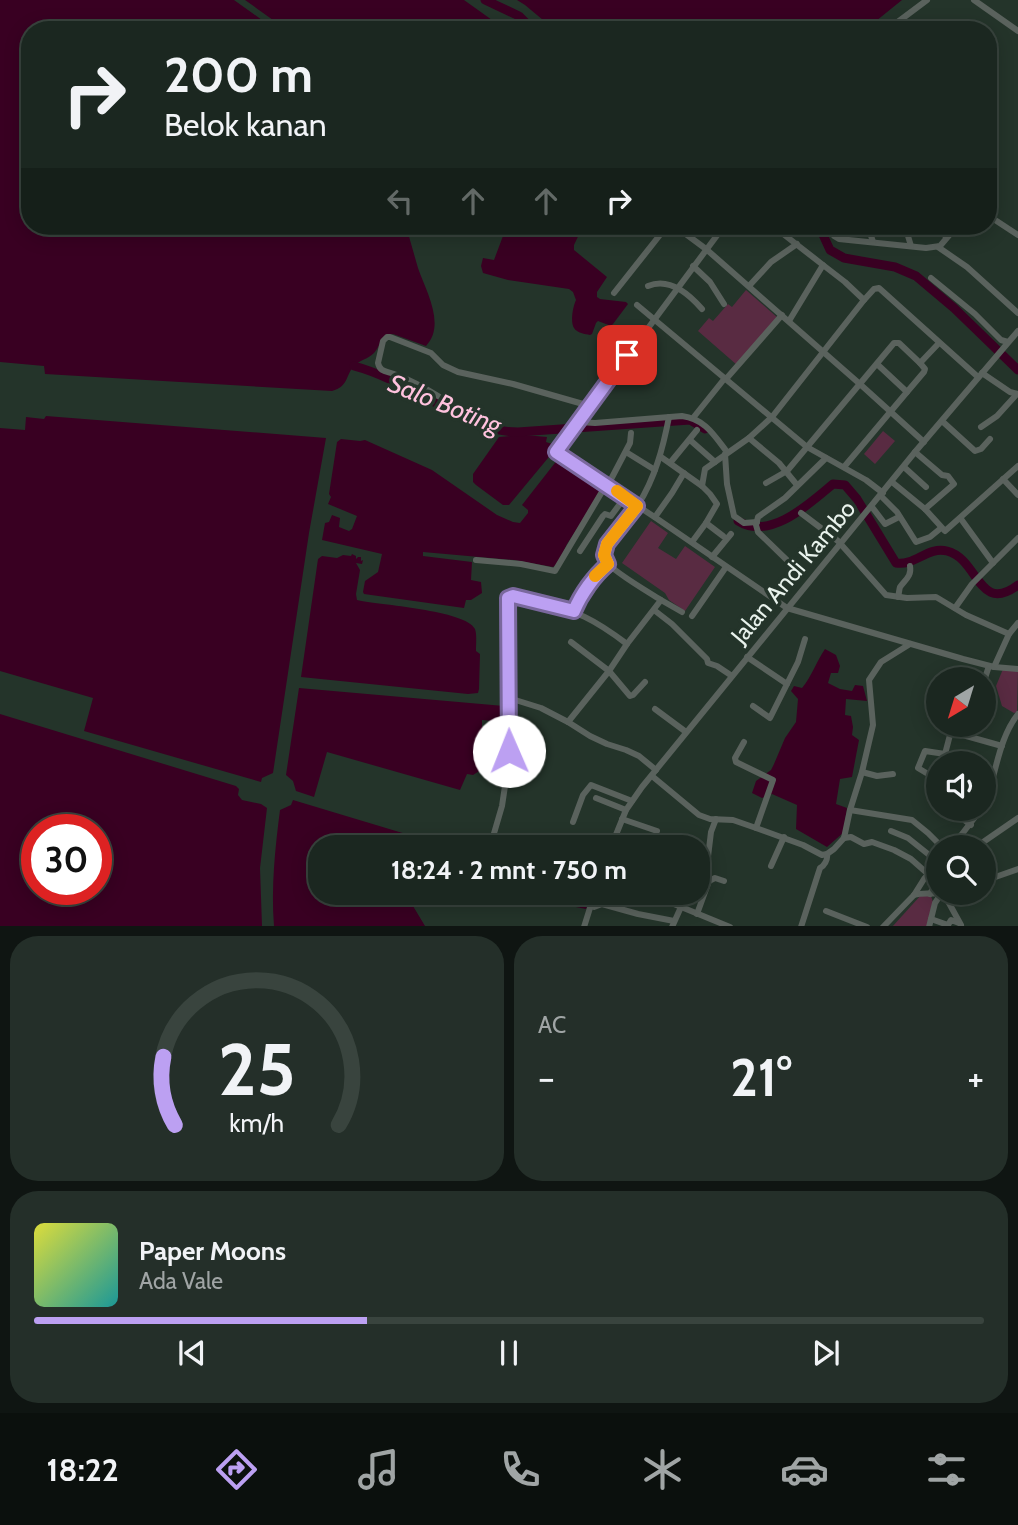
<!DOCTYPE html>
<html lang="id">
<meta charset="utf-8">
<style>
body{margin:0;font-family:Cabin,sans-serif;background:#242f29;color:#f1f3f6;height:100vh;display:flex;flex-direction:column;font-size:26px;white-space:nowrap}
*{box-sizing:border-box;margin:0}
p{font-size:23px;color:#a0a5a5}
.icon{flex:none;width:38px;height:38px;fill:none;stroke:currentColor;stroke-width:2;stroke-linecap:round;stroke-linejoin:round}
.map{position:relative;height:926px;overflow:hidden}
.panel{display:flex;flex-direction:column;gap:10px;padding:10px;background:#0f1512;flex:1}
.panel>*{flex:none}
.banner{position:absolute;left:21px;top:21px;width:976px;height:214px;border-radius:28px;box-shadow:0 4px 18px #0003,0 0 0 2px #39443e;background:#1b2720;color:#f1f3f6;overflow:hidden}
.needle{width:46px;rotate:218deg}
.tools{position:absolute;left:926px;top:667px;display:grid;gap:14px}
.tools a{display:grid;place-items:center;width:70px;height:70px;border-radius:50%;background:#1b2720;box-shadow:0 4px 18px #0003,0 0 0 2px #39443e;font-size:35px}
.speed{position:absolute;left:21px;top:814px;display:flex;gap:14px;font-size:35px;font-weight:700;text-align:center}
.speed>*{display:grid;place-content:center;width:91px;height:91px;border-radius:50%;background:#1b2720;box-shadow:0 4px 18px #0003,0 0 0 2px #39443e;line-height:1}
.speed .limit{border:10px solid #d22;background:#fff;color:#111}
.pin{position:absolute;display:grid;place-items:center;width:60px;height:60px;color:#fff;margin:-30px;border-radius:14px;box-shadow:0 4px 10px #0006}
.me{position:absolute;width:77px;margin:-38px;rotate:359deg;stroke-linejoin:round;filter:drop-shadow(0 0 5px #0008)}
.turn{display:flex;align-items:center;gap:24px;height:147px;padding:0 28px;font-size:32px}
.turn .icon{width:91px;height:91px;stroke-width:2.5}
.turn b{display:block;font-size:49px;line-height:60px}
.lanes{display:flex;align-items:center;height:66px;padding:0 28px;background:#0003;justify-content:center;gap:35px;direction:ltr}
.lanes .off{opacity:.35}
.big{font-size:52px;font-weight:700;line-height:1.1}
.panel .card{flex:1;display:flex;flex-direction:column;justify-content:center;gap:10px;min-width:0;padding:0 24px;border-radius:28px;background:#242f29}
.panel .dial{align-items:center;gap:0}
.dial svg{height:182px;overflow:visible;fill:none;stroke:#39443e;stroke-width:7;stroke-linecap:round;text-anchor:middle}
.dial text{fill:#f1f3f6;stroke:none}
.song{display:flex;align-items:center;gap:21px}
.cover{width:84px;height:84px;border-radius:10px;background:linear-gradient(135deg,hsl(60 70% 55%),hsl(180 70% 35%))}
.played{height:7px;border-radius:4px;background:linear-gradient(90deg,#bca0f2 35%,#39443e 35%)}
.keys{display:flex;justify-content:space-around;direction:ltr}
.heat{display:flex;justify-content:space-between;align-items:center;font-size:38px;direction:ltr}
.panel .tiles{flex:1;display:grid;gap:10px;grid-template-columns:1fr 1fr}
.card:last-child{grid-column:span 2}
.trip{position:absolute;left:308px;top:835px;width:402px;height:70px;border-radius:28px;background:#1b2720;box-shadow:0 4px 18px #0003,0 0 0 2px #39443e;font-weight:700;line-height:70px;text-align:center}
.dock{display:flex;height:112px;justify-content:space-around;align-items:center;background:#0b100d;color:#a0a5a5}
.dock .icon{width:49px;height:49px}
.dock .selected{color:#bca0f2}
.dock b{font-size:32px;color:#f1f3f6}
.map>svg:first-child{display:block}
</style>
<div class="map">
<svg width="1018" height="927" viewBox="0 0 1018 927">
<rect width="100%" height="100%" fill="#24342a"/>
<!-- green -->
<g fill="#592b42">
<polygon points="746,290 778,318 737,365 698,331 709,318 713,321 728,304 732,307"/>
<polygon points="883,431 895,441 875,464 864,454"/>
<polygon points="651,521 668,533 658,548 676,559 685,546 715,567 685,611 669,600 665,593 622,563"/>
<polygon points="1003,669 1018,671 1017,712 1014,713 1002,706 996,686"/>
<polygon points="921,895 931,896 934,905 928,926 892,927"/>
</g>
<!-- water -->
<g fill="#390022" fill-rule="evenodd">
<path d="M0,0H234L276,30H30V226H406C410,240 414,254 418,268C426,291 446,325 426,346L393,334C381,336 381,345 374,353C368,359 360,360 354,366C345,376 349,386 332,391L45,374L44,366L0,362Z"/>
<polygon points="245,0 464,0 506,30 287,30"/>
<polygon points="517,0 902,0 876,21 869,30 555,30 525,5"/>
<path d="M519,226H583L574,245V250L607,277L597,292V297L600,299L626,302L628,304L613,324L611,326L598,321L596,323L592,334L590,335C585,334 577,333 574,328C570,322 573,306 576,300L573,292L569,289L508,280L483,273L481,266L483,258L494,260L503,236L506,234L516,237L519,235Z"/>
<polygon points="46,416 326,438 309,533 273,773 262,778 261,782 84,731 93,698 0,671 0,428 25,430 26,417 44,419"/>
<polygon points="524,435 547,437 546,442 558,446 509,505 503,505 476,485 473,482 473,474 499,437"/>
<polygon points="341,439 360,441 365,440 432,470 497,515 513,522 520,523 528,513 528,510 522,505 558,459 563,459 596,482 601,487 601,492 567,544 558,563 553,567 514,560 423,552 423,556 472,562 471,580 481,582 482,593 471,600 466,600 464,608 364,594 363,592 365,581 378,572 382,554 322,540 325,523 329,522 332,515 340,518 339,527 349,531 352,529 357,516 328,504 331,497 329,494 337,442"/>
<path d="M352,554L356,556V559L358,557H361V561L363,560L362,564L356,563L360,570L356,594L357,600C378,605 466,610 475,629C477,634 476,645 476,651L480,654L479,689L478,693L468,694L301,677L318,559L322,556L337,558L343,555L351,556Z"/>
<path d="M825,649L836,655L840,666L838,673H831L828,683L840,689L852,691L855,685L863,686L867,701L846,699L845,715L851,716L853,727L852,735L859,740L852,777L840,779L836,804L847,808L843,833L827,847L796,829L797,805L772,794L762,798L752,793L756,781L771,770L774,764L785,738L796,722L798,699L791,691L794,686L802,688C812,676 816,662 825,649Z"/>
<polygon points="299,688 504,706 505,722 482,720 482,727 506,731 507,768 484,768 473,775 467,774 460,790 327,752 314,797 296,791 293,781 286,775"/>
<path d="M0,714L236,786L239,789L238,795L242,800L261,804L267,808L260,868L262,926H0ZM37,830H96V889H37Z"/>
<path d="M293,800L449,847H320V892L417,893L410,901L425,926H274C271,887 275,849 280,810L291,805Z"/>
<polygon points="505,893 593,893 586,909"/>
</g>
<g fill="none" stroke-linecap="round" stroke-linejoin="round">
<!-- river -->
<g stroke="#390022" stroke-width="9">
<polyline points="485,0 519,16 533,30"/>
<polyline points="819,226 830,250 844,258 895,267 916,276 954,308 1018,370"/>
<path d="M354,366C388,375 421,396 452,411C476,423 491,432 518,432L690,420L705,429"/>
<path d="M738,521C770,541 809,504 833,484L845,485L857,499L896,563C915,566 928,546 947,551C979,559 978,615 1018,585"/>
</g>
<!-- minor -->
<g stroke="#5a625d" stroke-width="6">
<polyline points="974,0 1018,31"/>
<polyline points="887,30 927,0"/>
<polyline points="989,216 1018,235"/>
<polyline points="675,226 706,249 861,385 924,442"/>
<polyline points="724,226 556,452 656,518 787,608 963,659 994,667 1018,669"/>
<polyline points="773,226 823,265"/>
<polyline points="831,226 834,236 839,239 926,248 940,246 957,226"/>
<polyline points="868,226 873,242"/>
<polyline points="905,226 911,246"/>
<polyline points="942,226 946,238"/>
<polyline points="938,247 967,267 1018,313"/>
<polyline points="693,266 710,282 724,304"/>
<polyline points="931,278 975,314 1001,340 1008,342"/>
<path d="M648,286C669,277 689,294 702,309"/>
<polyline points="749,286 771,262 797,244"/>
<polyline points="614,293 667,226"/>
<polyline points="864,300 874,289 879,288 978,377"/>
<polyline points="637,305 807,447 866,480 883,493"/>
<polyline points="789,321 823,265 845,282 864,300 772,417 749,438 779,463 797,485"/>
<polyline points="982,373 1010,392 1018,394"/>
<polyline points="726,379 782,315"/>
<polyline points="907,392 924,372 925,369 920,363"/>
<path d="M467,414C444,400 420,383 394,374C386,371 380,372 378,363L383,341L387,337H390L431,353L443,365L458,372L513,384L590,406"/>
<polyline points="693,418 725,378"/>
<polyline points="942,421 975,451 981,449 990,439"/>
<path d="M579,422L595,423L682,416C705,419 714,435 727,452"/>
<polyline points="981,427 997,416 1017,394"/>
<polyline points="690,440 715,462"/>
<polyline points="626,452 655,470"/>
<polyline points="915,452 942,475 948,476 954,484 925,509"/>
<polyline points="725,454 727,484 734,516 744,523 757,522"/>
<polyline points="661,457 702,486 710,494 717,504 706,523 723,536"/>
<polyline points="670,463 697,430"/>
<polyline points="844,467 907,392 877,364"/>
<polyline points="904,467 926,487"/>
<polyline points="1003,479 1018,495"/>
<polyline points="892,482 925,509 945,531 1018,466"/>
<polyline points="766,483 787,471 894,343 899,343 920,363 939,343"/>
<polyline points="608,485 630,443 631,433"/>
<polyline points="702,486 705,469 749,438"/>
<polyline points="881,496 897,512 916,542 930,537 941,528"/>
<polyline points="872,507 885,524 899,517"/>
<polyline points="801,513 838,541 886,595 907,598 936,597 966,615 1009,634"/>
<polyline points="655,517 672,493 684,473"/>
<polyline points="961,519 993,563 1018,538"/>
<polyline points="692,542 706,523"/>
<polyline points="580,551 603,516 605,514 611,516 625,497"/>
<polyline points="712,557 731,534"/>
<polyline points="476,560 521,564 555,571 606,485"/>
<polyline points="793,566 758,532 756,525 758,517 785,498 826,458"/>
<path d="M898,597C899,594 899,590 900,587C905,580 912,576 910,566"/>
<polyline points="661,600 682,612"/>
<polyline points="955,608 972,584 993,563"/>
<polyline points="654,610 672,624 707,659 708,663 717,666 732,676"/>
<path d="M574,611C581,594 594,576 608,564"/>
<polyline points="692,616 726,567"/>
<polyline points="571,642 609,671 630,696 633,695 645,682"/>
<path d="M627,644L661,600C650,593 610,570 605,560C602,554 604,549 607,544C617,531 629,518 638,505C655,478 663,448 669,417"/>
<polyline points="747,657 787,684 770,718 753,706"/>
<polyline points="994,667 1009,634 1018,623"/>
<polyline points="984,681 989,666"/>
<polyline points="787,684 798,662 805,639"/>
<polyline points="509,698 541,708 568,722"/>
<polyline points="655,709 686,732"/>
<polyline points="744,742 735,758 736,762 773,780 756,828"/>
<polyline points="862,772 877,776 893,774"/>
<polyline points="652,776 699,815 710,819 733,820 756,828 803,845 822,855 827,854 834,849 844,838 850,810 862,772 873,725 869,680 881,662 910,644"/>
<polyline points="938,780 918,768 925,751 945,754 950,735 952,732 1002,746"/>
<polyline points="596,798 626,810"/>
<path d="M984,806C996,776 998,739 1018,714"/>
<polyline points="950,809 971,825"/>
<polyline points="850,810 912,820 928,833 942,847"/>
<polyline points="622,819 657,831"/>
<polyline points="573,822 583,795 591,785 632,801"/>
<polyline points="891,831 908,838 938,862"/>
<polyline points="963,836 974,847"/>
<polyline points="844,838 851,837 864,844 872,842 894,850 911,859 928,874"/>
<path d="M490,847L502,806L508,766V600L509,596C518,596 528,599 537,601C577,611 594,619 627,644L609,671L568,722L590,736L607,744L626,750L639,756L656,770"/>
<polyline points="611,847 626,810 642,787 915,452 1018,331"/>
<polyline points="952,847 982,808"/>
<polyline points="976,847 1018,818"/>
<polyline points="984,856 989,863 994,877"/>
<polyline points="771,866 784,837"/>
<polyline points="698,871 703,859 708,857 711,832 716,819"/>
<polyline points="984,881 1018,869"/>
<polyline points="634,892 669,902 730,927"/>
<polyline points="930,894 938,879"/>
<polyline points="944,894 961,925"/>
<path d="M914,895C926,891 937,896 948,892"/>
<polyline points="591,906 594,907 602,904 638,914 674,921"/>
<polyline points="826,911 867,927"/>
<polyline points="697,914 709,881 715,878 724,881"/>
<polyline points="931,919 948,925 951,920 959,923"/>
<polyline points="584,927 595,892"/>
<polyline points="672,927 681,907"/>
<path d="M801,927L820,868C824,866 828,860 827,854"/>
<polyline points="883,927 914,895 924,879 938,863"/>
<polyline points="929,927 935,903 941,894"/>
</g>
</g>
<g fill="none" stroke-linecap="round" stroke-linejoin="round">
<!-- route casing -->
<g stroke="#7a689d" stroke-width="18">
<path id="route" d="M509,751L508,598L513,596L574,611C581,594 594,576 608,564L604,555L607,544L637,506L556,452L627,355"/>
</g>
<!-- route -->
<use href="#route" stroke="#bca0f2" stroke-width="12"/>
<!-- slow -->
<polyline stroke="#f59e0b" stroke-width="12" points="595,576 608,564 604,555 607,544 637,506 617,491"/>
</g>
<g text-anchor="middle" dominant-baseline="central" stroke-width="7" stroke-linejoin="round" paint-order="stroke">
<!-- street labels -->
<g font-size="24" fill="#e8f2ec" stroke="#24342a">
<text transform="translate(793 572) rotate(-50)">Jalan Andi Kambo</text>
</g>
<!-- water labels -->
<g font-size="26" font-style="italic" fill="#ffc2de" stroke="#24342a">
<text transform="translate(445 404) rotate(22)">Salo Boting</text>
</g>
</g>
</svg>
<div class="tools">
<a><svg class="needle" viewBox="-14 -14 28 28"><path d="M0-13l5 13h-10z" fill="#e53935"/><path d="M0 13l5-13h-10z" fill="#a0a5a5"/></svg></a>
<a><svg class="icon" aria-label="sound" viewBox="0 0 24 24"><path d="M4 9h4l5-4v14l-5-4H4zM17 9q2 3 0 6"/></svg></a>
<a><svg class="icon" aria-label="search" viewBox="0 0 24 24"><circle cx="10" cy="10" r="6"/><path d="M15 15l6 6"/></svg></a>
</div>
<div class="speed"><div class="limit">30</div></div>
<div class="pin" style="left:627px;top:355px;background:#d93025"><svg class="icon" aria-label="arrive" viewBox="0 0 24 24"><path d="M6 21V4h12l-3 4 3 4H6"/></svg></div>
<svg class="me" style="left:509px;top:751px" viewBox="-20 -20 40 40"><circle r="19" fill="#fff"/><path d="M0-13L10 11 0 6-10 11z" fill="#bca0f2"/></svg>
<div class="trip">18:24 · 2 mnt · 750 m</div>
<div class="banner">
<div class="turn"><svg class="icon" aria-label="right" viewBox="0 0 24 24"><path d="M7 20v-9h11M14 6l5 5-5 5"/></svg><div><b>200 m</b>Belok kanan</div></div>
<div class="lanes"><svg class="icon off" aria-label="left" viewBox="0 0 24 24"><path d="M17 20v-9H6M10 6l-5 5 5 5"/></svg><svg class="icon off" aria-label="ahead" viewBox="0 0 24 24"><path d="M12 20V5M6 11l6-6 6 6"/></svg><svg class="icon off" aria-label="ahead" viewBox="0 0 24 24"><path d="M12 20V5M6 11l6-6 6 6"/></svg><svg class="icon" aria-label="right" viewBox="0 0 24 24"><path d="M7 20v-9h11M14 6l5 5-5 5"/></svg></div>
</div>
</div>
<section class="panel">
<div class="tiles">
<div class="card dial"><svg viewBox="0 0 100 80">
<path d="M14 69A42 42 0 1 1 86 69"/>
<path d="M14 69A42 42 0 0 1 9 39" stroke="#bca0f2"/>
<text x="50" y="56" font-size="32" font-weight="700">25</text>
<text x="50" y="72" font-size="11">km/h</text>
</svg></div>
<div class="card"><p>AC</p>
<div class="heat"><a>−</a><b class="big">21°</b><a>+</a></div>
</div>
<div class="card">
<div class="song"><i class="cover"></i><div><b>Paper Moons</b><p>Ada Vale</p></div></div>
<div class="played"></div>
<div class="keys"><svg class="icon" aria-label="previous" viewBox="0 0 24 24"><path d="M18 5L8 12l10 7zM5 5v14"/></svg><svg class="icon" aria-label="pause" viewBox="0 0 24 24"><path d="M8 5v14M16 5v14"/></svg><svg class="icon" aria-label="next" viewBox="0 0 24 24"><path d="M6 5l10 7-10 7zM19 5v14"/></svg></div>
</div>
</div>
</section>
<nav class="dock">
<b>18:22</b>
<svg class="icon selected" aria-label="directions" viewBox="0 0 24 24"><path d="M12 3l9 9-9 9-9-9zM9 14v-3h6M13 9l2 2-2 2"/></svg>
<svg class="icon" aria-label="music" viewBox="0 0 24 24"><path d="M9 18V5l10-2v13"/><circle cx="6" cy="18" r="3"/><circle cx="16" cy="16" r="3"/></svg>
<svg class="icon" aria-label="phone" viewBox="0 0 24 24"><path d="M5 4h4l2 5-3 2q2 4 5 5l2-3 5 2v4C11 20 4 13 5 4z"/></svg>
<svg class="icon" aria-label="climate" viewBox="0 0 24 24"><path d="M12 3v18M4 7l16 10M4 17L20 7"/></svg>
<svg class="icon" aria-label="car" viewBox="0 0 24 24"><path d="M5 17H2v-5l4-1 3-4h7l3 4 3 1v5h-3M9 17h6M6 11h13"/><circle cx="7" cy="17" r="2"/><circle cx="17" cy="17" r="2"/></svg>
<svg class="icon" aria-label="filters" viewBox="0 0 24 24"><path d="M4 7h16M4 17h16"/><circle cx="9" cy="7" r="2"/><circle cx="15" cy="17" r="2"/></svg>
</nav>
